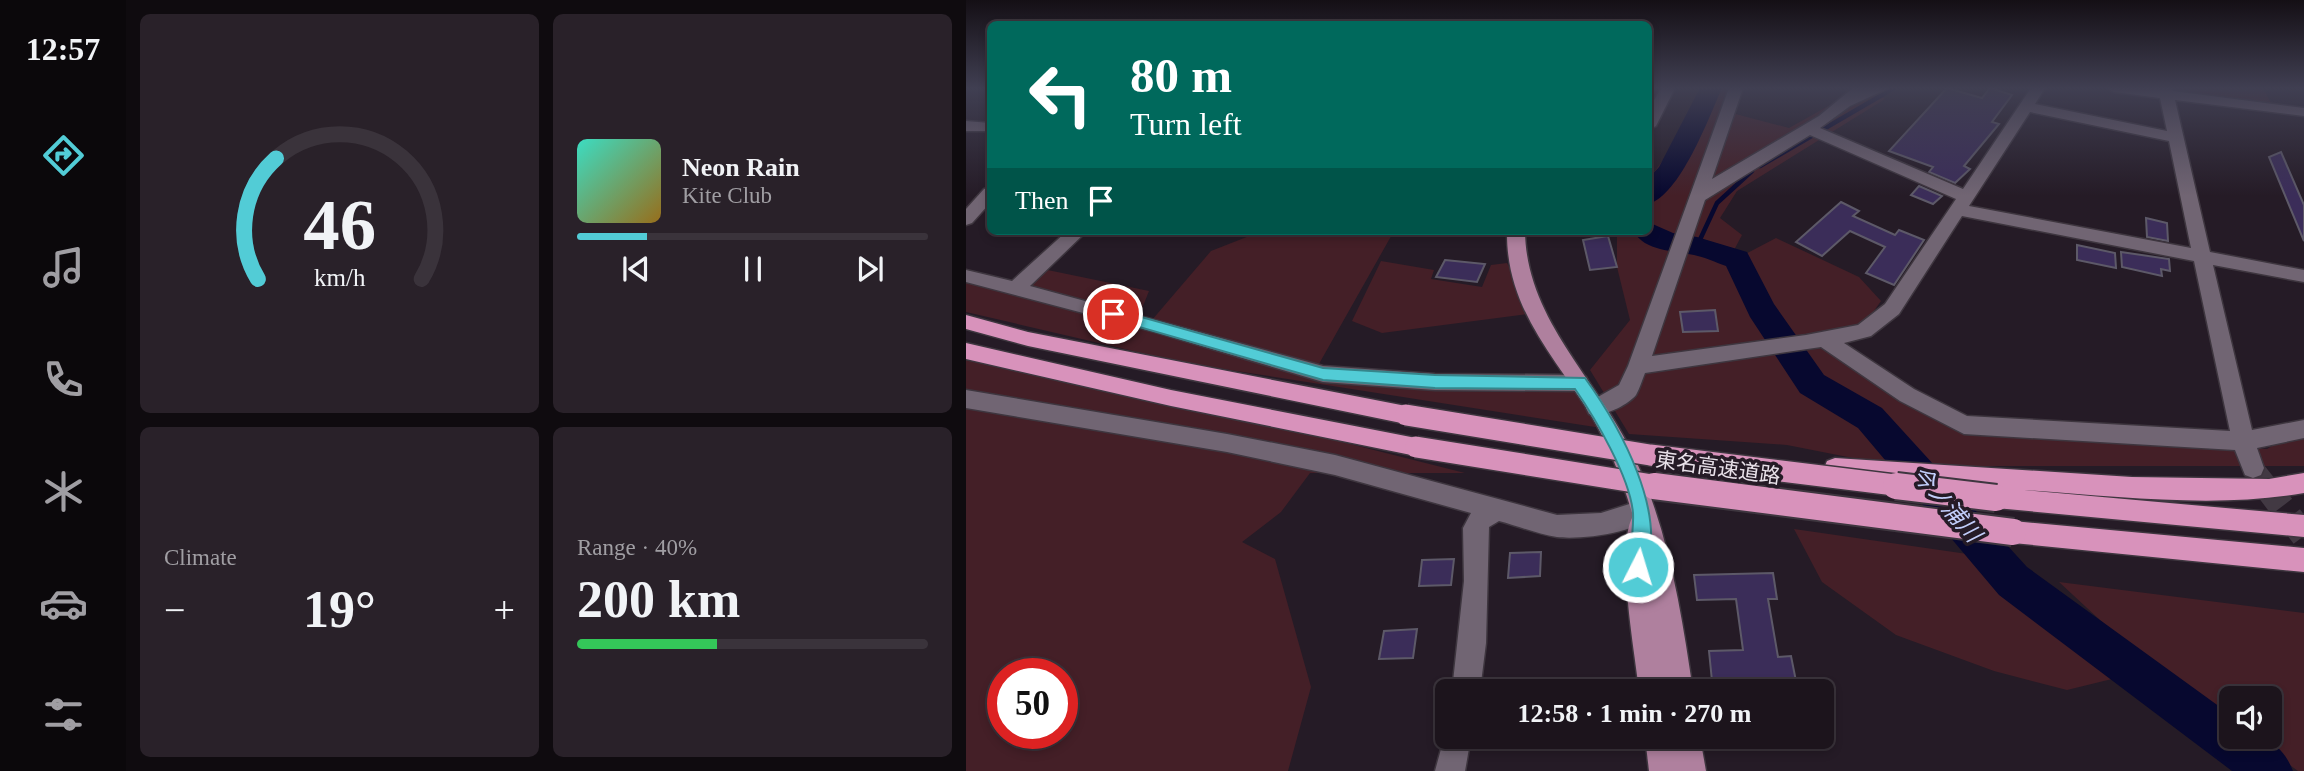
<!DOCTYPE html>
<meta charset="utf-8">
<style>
body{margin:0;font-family:"Times New Roman","Noto Sans JP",serif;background:#292129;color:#f1f3f6;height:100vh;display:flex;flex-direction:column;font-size:26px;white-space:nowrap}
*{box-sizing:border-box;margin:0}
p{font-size:23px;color:#a09ea3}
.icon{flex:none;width:38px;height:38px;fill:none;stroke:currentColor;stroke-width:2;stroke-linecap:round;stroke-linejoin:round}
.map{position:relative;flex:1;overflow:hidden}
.drawer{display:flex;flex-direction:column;gap:14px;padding:14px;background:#0f0b0f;width:840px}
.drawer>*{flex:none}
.banner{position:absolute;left:21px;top:21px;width:665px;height:214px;border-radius:10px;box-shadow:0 4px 10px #0003,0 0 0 2px #3a333b;background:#00695c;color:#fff;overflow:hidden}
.tools{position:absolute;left:1253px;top:686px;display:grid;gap:14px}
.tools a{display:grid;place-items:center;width:63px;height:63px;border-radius:10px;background:#1c141c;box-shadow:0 4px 10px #0003,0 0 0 2px #3a333b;font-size:35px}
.speed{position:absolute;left:21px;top:658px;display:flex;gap:14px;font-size:35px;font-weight:700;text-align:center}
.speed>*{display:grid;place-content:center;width:91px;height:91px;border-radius:50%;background:#1c141c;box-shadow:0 4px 10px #0003,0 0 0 2px #3a333b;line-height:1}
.speed .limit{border:10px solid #d22;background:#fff;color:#111}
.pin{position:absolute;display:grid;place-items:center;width:60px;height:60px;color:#fff;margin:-30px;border:4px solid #fff;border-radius:50%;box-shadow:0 2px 7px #0007}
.me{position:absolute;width:77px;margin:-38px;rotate:5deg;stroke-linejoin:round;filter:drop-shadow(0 0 5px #0008)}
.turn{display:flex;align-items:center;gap:24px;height:147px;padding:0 28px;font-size:32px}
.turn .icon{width:91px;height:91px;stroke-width:2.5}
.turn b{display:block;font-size:49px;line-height:60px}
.then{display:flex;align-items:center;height:66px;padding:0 28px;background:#0003;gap:14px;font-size:26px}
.big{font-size:52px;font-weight:700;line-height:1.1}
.drawer .card{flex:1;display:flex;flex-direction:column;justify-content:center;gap:10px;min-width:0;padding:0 24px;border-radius:10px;background:#292129}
.drawer .dial{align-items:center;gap:0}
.dial svg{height:182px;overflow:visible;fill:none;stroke:#3a333b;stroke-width:7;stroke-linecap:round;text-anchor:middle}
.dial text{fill:#f1f3f6;stroke:none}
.song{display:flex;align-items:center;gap:21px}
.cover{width:84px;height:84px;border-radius:10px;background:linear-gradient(135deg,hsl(170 70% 55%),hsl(40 70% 35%))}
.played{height:7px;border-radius:4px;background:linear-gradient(90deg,#52ccd6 20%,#3a333b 20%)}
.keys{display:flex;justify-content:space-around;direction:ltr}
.heat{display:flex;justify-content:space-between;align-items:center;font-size:38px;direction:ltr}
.charge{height:10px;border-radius:5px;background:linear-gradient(90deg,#34c759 40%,#3a333b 0)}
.drawer .tiles{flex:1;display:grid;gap:14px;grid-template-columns:repeat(2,1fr)}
.trip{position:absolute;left:469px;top:679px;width:399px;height:70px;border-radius:10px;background:#1c141c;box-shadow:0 4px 10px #0003,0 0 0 2px #3a333b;font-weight:700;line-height:70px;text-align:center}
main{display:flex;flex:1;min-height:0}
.tab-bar{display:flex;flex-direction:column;width:126px;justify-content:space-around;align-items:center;background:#0b080b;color:#a09ea3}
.tab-bar .icon{width:49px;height:49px}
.tab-bar .active{color:#52ccd6}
.tab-bar b{font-size:32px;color:#f1f3f6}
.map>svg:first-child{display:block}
</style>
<main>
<nav class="tab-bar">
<b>12:57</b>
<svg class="icon active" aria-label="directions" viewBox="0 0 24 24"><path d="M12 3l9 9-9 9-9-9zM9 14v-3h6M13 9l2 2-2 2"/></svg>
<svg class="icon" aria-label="music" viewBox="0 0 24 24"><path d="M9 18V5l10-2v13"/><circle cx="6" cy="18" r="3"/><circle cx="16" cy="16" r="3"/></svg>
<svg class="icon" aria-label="phone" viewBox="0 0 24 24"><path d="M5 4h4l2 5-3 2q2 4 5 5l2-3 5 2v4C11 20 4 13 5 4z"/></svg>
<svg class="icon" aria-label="climate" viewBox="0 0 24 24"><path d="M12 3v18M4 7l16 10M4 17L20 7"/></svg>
<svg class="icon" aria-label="car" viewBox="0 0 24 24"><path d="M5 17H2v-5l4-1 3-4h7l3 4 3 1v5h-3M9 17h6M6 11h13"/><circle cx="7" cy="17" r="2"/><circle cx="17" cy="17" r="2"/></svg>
<svg class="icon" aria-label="filters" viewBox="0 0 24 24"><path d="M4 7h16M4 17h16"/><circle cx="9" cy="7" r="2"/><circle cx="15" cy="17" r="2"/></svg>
</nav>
<section class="drawer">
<div class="tiles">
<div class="card dial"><svg viewBox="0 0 100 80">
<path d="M14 69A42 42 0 1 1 86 69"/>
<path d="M14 69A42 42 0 0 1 22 16" stroke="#52ccd6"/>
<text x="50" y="56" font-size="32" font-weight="700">46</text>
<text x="50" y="72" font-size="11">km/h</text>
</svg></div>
<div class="card">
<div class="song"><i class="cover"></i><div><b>Neon Rain</b><p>Kite Club</p></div></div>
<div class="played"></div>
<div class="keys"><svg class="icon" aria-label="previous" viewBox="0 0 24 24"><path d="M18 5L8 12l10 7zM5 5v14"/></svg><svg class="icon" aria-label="pause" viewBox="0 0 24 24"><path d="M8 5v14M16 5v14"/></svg><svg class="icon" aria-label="next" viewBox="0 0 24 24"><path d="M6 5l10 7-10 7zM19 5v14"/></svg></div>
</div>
<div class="card"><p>Climate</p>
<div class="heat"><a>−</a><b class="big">19°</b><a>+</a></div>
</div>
<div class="card"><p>Range · 40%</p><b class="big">200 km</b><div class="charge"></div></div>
</div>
</section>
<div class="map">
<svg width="1338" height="771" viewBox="0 0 1338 771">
<rect width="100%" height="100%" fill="#251b26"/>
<!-- green -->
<g fill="#441f27" fill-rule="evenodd">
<polygon points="734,88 770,88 762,112 823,128 873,100 882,88 905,88 919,99 771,191 754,218 776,235 767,252 770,259 810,238 893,277 915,301 896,328 842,338 814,336 826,353 854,348 996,431 1301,449 1338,426 1338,466 1006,466 897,460 821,445 663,434 624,370 664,320 651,267 651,231 682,231 683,179 723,125"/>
<polygon points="1200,88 1297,88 1307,107 1201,95"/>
<polygon points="296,231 428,231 349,371 613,383 642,429 219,363 0,312 0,275 49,289 72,268 183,291 171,321 333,366 237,333 186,320 245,251"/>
<polygon points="415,261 468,270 465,279 516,287 525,265 541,263 569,313 416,333 386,321"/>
<path d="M0,347L499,473H344L315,512L276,542L309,559L345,687L322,771H0ZM37,674H96V733H37Z"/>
<polygon points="828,529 1050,561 1175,658 1093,582 1338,613 1338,771 1332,771 1286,737 1304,737 1304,698 1265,698 1265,722 1202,678 1265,728 1265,737 1277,737 1321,771 1273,771 1039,582 1150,678 1101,690 1028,671 930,635 856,582"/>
</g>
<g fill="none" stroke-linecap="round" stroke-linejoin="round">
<!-- stream -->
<g stroke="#07082f" stroke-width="4.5">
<polyline points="794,166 928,88"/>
<polyline points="731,246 751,203 786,171"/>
</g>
<!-- river -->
<g fill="#07082f" fill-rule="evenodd">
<path d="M734,88H756C743,117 714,196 682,204V179L693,167Z"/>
<path d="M682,222L707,233L731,237L781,252L808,304L858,375L916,408L1061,567L1265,715V737C1297,737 1314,739 1327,771H1266L1033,595L892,428L834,393L784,317L760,266C749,262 738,257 728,255C706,250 680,252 667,231H682Z"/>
</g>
</g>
<!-- building -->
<g fill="#3b2d59" stroke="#5d5968" stroke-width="2">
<polygon points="981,88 1016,98 1024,88 1046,95 1026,122 1033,124 998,166 1004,169 989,183 963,172 967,167 923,151"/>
<polygon points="1315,152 1338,205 1338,241 1303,157"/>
<polygon points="953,186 976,196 967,204 945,195"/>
<polygon points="875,202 893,211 887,216 929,235 933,230 958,240 928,285 900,273 919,247 884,231 856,256 830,242"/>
<polygon points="1180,218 1201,223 1202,241 1181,237"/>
<polygon points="642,236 651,267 624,270 617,240"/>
<polygon points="1111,245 1149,253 1150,268 1111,260"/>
<polygon points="1155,252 1203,259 1204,271 1195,269 1196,276 1156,267"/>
<polygon points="479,260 519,264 511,282 470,277"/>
<polygon points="749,310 752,331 717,332 714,312"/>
<polygon points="575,552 574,576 542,578 544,553"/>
<polygon points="488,559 485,585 453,586 456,560"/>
<polygon points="807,573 811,599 802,599 812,657 825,656 831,686 796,688 795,679 746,681 743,651 777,650 770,599 731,600 728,575"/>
<polygon points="451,629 447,658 413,659 418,631"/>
</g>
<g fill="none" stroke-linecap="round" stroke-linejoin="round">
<!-- minor-tunnel-far1 -->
<polyline stroke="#423943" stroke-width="21" stroke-dasharray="21 10" stroke-linecap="butt" points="1287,468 1302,487"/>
<!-- minor-tunnel -->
<polyline stroke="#423943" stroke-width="26" stroke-dasharray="26 13" stroke-linecap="butt" points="1300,486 1338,536"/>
<!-- minor casing -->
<g stroke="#3e363f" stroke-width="3">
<g id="minor">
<polygon points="695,88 709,88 690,126 682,130 682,111"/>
<path d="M763,88H777L746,179L853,116L887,88H923L884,106L854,128L997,189L1065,88H1079L1069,104L1201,131L1194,98L1148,92L1141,88H1206L1207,91L1338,108V116L1209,100L1244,252L1338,270V282L1247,265L1286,430L1338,420V438L1291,448L1298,468L1295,475L1287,478L1279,475L1269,450L998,434L934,401L855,347L679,373C676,380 674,388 670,395C662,405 636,418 623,414L620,408L623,402L653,385L662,366ZM1064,112L1203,141L1225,248L1003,206ZM844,135L990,199L919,304L892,325L840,335L686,356L739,200ZM996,216L1228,261L1264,431L1001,416L948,389L878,343L905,336L933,314Z"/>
<polygon points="0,121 24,123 24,131 0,131"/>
<polygon points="24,188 24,203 6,223 0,225 0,209 18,189"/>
<polygon points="101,231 121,231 64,286 357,366 469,374 613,375 620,377 623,383 620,389 613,391 469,390 357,382 189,332 0,282 0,270 46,281"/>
<path d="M0,390L261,434L369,455L591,515L635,513L676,500L684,503L688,511C678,533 614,540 591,537C572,534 552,526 533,521L523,527L520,643L514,691H486L498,581L497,528L505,513L369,475L261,452L0,408Z"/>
<polygon points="481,727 481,737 505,737 499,771 469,771"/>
</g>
</g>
<!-- major casing -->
<g stroke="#3e363f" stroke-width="3">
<g id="major">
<path d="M541,231H559C560,322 636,383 671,463C703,534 716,615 727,691H673C669,652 649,547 667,516C657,482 644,448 626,417C588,355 540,309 541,231Z"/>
<polygon points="679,737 734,737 740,771 683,771"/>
</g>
</g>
<!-- highway casing -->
<g stroke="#3e363f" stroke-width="3">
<g id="highway">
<polygon points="0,315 62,332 440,406 448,409 451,415 448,421 440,424 62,346 0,329"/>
<polygon points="0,343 205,390 450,438 458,440 461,447 458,454 450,456 205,406 0,359"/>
<path d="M869,458L1166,477L1303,479L1338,473V493C1249,509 1148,496 1058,490L1338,515V537L1030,508L1022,505L1018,498L1022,491L1028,488L869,478L861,475L858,468L861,461Z"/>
<polygon points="1047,521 1338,548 1338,572 1047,543 1038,540 1035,532 1038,524"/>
</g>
</g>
<!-- minor -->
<use href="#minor" fill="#716573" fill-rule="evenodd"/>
<!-- major -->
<use href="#major" fill="#af809e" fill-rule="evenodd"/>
<!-- highway -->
<use href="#highway" fill="#d892bb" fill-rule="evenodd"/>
<!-- highway-bridge-far1 casing -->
<g stroke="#3e363f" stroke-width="24" stroke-linecap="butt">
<g id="highway-bridge-far1">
<polyline points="440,415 684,455 945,487"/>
<polyline points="450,447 699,487"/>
</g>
</g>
<!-- highway-bridge casing -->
<g stroke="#3e363f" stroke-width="30" stroke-linecap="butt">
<g id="highway-bridge">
<polyline points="688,486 1047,532"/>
<polyline points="930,486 1030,498"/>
</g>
</g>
<!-- highway-bridge-far1 -->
<use href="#highway-bridge-far1" stroke="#d892bb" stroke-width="21"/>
<!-- highway-bridge -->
<use href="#highway-bridge" stroke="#d892bb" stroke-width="26"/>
</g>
<!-- sky -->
<linearGradient id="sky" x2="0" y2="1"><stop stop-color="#140f15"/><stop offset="0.45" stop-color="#403f52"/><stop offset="1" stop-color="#403f52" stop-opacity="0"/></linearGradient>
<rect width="1338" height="196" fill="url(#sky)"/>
<!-- route -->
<path fill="#52ccd6" stroke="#35858b" stroke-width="2" d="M147,309L357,368L469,375L619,378C653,425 704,515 678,574L672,576L665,574L662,567C664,550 668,530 667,513C664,477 629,418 609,389L469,388L357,380L142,318L139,314Z"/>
<g text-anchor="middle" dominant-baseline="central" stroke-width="7" stroke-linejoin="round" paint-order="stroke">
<!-- street labels -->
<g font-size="21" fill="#e8e1e9" stroke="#251b26">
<text transform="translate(752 468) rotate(8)">東名高速道路</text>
</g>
<!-- water labels -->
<g font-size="23" font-style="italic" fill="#c2cefa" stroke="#251b26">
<text transform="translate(980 504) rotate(49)">今ノ浦川</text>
</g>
</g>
</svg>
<div class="tools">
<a><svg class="icon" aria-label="sound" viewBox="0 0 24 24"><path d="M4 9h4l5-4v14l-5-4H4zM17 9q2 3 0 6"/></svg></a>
</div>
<div class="speed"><div class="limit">50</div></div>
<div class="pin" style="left:147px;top:314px;background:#d93025"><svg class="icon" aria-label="arrive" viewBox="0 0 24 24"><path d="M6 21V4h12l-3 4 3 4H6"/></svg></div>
<svg class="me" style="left:672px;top:567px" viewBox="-20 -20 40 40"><circle r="17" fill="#52ccd6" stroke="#fff" stroke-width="3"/><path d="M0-11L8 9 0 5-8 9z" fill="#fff"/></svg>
<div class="trip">12:58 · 1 min · 270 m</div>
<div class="banner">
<div class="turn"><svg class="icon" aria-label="left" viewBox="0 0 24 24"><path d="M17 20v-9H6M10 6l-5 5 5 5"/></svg><div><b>80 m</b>Turn left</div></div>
<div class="then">Then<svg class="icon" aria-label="arrive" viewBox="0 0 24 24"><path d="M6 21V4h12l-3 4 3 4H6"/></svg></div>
</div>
</div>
</main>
